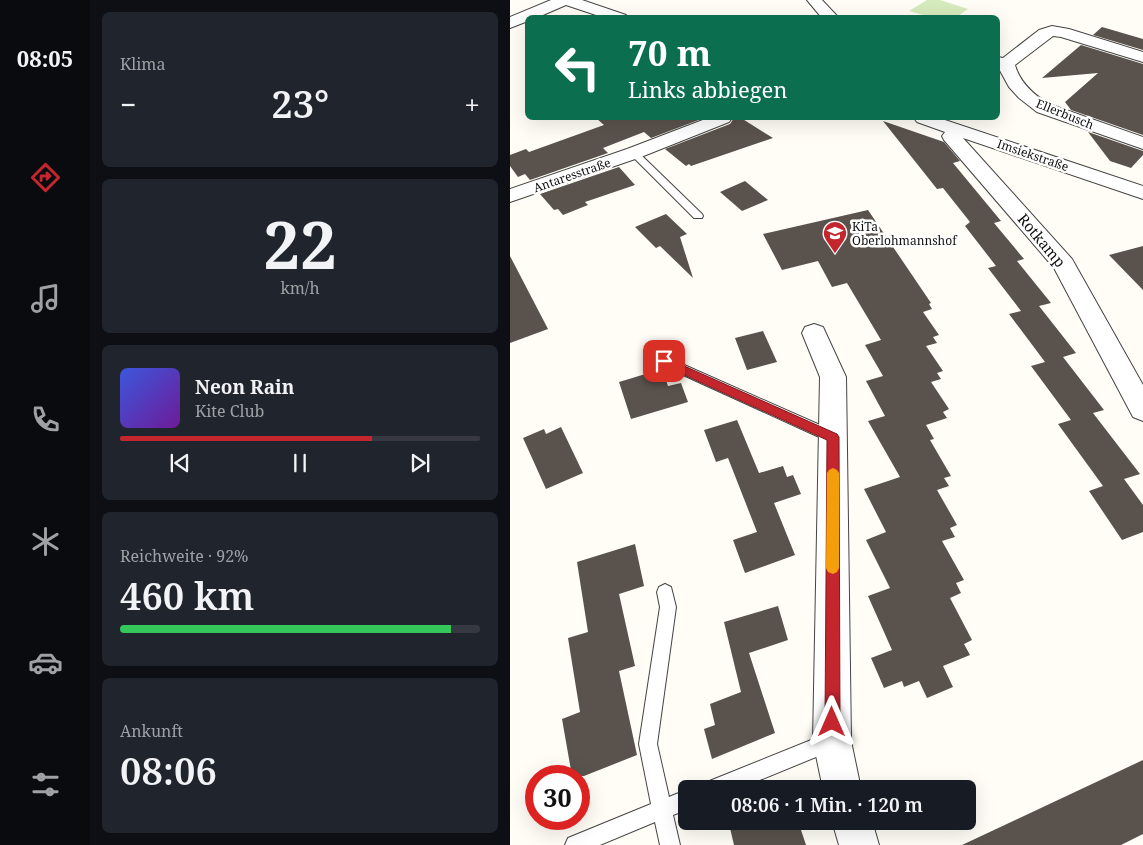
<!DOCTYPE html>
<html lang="de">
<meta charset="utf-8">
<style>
body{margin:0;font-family:"Noto Serif",serif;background:#20242c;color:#f1f3f6;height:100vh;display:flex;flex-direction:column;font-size:19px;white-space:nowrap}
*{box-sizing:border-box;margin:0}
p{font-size:16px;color:#9ea1a6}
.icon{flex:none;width:28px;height:28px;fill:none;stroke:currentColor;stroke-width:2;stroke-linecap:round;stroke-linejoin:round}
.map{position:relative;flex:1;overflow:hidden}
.panel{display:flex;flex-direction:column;gap:12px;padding:12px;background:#0d0f14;width:420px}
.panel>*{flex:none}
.banner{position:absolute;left:15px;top:15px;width:475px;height:105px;border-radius:8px;box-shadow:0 5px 20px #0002;background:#0b6e4f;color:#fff;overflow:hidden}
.speed{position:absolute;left:15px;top:765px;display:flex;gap:10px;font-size:25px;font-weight:700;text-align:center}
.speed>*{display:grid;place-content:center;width:65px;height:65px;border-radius:50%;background:#171b24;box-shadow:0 5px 20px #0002;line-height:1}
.speed .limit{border:8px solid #d22;background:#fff;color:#111}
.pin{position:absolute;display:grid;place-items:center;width:42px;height:42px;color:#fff;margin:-21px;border-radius:10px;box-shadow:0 2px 8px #0006}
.me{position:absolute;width:55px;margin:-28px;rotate:0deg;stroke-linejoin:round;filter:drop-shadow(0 0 4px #0008)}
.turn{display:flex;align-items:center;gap:18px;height:105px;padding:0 20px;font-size:22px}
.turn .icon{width:65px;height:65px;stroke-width:2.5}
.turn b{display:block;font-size:35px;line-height:42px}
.big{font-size:38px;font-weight:600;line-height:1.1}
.panel .card{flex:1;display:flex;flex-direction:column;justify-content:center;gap:8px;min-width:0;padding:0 18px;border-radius:8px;background:#20242c}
.panel .dial{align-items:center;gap:0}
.dial b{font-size:65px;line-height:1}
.song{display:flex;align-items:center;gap:15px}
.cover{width:60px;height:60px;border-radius:8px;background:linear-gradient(135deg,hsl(230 70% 55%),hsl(280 70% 35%))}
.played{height:5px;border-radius:2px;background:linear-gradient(90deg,#c4262e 70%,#363941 70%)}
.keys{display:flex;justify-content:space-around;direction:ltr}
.heat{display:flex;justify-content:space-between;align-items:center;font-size:28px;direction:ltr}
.charge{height:8px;border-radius:4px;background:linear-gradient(90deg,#34c759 92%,#363941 0)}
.trip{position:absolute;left:168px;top:780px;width:298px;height:50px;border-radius:8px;background:#171b24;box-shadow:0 5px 20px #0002;font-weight:600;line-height:50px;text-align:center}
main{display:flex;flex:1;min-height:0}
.tabs{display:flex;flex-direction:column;width:90px;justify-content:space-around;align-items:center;background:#090b0e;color:#9ea1a6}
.tabs .icon{width:35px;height:35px}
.tabs .current{color:#c4262e}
.tabs b{font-size:22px;color:#f1f3f6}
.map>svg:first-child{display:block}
</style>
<main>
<nav class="tabs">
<b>08:05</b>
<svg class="icon current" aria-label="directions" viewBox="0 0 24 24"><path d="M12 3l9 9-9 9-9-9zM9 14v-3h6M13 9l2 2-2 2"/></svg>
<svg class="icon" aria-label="music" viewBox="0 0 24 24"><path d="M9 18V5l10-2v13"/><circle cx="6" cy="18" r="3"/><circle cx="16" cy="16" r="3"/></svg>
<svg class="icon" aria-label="phone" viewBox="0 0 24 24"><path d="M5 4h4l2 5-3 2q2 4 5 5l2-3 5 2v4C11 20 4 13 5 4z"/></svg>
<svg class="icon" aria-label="climate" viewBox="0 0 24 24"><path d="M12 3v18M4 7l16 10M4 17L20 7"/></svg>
<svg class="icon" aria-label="car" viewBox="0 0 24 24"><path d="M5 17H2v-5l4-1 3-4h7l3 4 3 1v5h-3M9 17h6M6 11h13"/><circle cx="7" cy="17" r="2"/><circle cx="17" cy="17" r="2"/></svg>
<svg class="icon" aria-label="filters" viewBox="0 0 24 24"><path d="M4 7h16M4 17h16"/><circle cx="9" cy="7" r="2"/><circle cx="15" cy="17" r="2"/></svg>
</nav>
<section class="panel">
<div class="card"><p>Klima</p>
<div class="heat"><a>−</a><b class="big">23°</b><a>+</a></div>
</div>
<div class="card dial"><b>22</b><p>km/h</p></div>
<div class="card">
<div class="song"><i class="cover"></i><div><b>Neon Rain</b><p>Kite Club</p></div></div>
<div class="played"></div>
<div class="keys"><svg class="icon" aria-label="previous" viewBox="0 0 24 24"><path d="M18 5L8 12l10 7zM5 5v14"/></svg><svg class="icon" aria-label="pause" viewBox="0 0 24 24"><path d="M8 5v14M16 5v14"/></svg><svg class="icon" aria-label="next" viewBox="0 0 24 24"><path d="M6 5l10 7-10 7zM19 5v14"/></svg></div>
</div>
<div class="card"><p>Reichweite · 92%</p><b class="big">460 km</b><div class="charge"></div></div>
<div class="card"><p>Ankunft</p><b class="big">08:06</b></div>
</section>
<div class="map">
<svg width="633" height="845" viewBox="0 0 633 845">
<rect width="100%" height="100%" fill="#fffdf5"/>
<!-- green -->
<polygon fill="#d5ebbd" points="417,0 430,0 458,9 445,18 420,17 399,11"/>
<!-- building -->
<g fill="#5a524d">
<polygon points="592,27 633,39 633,50 583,35"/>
<polygon points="571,45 633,64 633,135 561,110 555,102 588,73 532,78"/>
<polygon points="86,118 194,118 141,138 134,132 93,148 98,153 20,180 15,174 8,177 0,166 0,155 16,149 19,152 94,125"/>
<polygon points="224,118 231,118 263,138 181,166 179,164 176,166 155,149 220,124"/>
<polygon points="373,121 434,142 450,161 443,163 491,221 484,223 514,259 507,261 541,303 529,306 566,353 553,357 594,410 583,413 630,474 614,479 633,505 633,532 612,540 579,491 593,486 548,424 561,420 521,366 535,362 499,314 511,311 478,268 486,266 455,226 460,222 433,188 427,189"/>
<polygon points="578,132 633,151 633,155 621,168 600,161"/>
<polygon points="109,167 125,185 75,202 78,205 53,215 48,209 44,210 30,194"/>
<polygon points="235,181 258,200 232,211 210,192"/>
<polygon points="358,210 421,303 419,304 422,309 413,312 429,335 423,337 427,343 416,346 433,371 427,373 431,379 421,382 439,409 433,412 437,418 416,425 424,439 420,440 441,476 434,478 439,486 427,490 447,525 440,528 445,537 432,541 454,580 446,583 451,593 440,598 462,640 454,644 460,655 433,666 443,687 417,698 409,681 394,687 392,681 374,688 361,658 382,650 358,596 380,588 356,540 376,532 354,489 390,477 358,421 375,416 356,381 373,376 355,345 371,340 337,283 322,287 308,261 272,270 253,234"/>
<polygon points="156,214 177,234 170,237 183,278 150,246 146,248 125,227"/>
<polygon points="633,246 633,290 599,255"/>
<polygon points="0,256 38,329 0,343"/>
<polygon points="253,331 267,362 237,370 225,338"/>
<polygon points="152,369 158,386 171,383 178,402 121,419 109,382"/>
<polygon points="227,420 249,473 273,466 277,477 283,475 291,494 264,503 285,555 235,573 223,540 247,532 218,458 206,462 194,430"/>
<polygon points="51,427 73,473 36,489 13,438 34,429 36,434"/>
<polygon points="125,544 134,586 109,594 125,666 109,671 127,755 74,776 62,776 52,719 70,712 58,638 78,632 67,562"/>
<polygon points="268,606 278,640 239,653 265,733 202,759 194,729 205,725 200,704 231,692 214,622"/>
<polygon points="633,760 633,834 611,845 452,845"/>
<polygon points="236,821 288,821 296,845 224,845 220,828"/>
</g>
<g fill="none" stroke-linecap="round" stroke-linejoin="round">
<!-- service casing -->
<g stroke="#444" stroke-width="2">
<g id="service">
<polygon points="124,150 127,151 192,214 193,216 192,218 184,218 119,153"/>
<polygon points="154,356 328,433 330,437 328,441 323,443 318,441 149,364 148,361 149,358"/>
<polygon points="155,584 161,587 166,607 147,744 159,797 176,790 176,810 163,815 170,845 150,845 145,822 90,845 55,845 58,838 141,804 129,744 150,607 147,592 149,587"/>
<polygon points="321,732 328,734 330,741 328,748 228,789 194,789 197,782"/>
</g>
</g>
<!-- minor casing -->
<g stroke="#444" stroke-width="2">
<g id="minor">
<polygon points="41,0 72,0 116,15 118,18 95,18 56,5 26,18 18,18 18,21 0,28 0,17"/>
<polygon points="297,0 312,0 329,18 312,18"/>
<path d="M542,26L559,29L633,52V62L551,37L543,36L505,65C510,83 524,95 539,104L633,137V149L527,112L509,98L499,87L488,67V57L493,58L529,30Z"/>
<polygon points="198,118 222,118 219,122 131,157 0,202 0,189 117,149"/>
<polygon points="404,118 429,118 633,186 633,199 453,138 562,259 633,385 633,421 623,417 544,268 434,140 432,136 435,132 407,122"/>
<polygon points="304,324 313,327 336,377 341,741 351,789 313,789 303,741 310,377 292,333 295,327"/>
<polygon points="322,821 362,821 369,845 329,845"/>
</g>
</g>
<!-- service -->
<use href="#service" fill="#fff" fill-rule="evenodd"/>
<!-- minor -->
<use href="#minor" fill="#fff" fill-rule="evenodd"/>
</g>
<!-- route -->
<polygon fill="#c4262e" stroke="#7f191e" points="154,357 327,434 329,437 330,722 328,727 322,730 317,727 315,722 317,440 150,364 148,361"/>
<!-- slow -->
<polygon fill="#f59e0b" points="323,468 327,470 329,473 329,568 327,572 323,574 318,572 316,568 317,473 319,470"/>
<!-- icons -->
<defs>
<g id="school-pin" transform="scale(1.25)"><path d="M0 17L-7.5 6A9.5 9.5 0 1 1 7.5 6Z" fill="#c4262e" stroke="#fff"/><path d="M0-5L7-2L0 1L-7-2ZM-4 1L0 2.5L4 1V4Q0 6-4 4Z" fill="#fff"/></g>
</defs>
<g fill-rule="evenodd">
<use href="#school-pin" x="325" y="233"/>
</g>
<g text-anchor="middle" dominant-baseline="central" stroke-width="5" stroke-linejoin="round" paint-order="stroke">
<!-- far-street labels -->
<g font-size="12" fill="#111" stroke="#fff">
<text transform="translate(555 114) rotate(22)">Ellerbusch</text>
<text transform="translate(523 155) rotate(19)">Imsiekstraße</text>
<text transform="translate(62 175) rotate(-19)">Antaresstraße</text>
</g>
<!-- far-poi labels -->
<g font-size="12" fill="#111" stroke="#fff" text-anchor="start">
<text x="342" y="226">KiTa<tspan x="342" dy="14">Oberlohmannshof</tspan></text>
</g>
<!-- street labels -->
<g font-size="15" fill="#111" stroke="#fff">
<text transform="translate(532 240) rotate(50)">Rotkamp</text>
</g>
</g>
</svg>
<div class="speed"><div class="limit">30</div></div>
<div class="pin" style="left:154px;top:361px;background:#d93025"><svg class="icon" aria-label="arrive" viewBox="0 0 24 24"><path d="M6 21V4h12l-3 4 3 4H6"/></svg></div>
<svg class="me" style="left:322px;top:722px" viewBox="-20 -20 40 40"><path d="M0-17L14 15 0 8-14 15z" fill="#c4262e" stroke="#fff" stroke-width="4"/></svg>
<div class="trip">08:06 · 1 Min. · 120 m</div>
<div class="banner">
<div class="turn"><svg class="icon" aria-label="left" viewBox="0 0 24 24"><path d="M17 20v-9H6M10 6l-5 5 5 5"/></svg><div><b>70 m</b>Links abbiegen</div></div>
</div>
</div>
</main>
